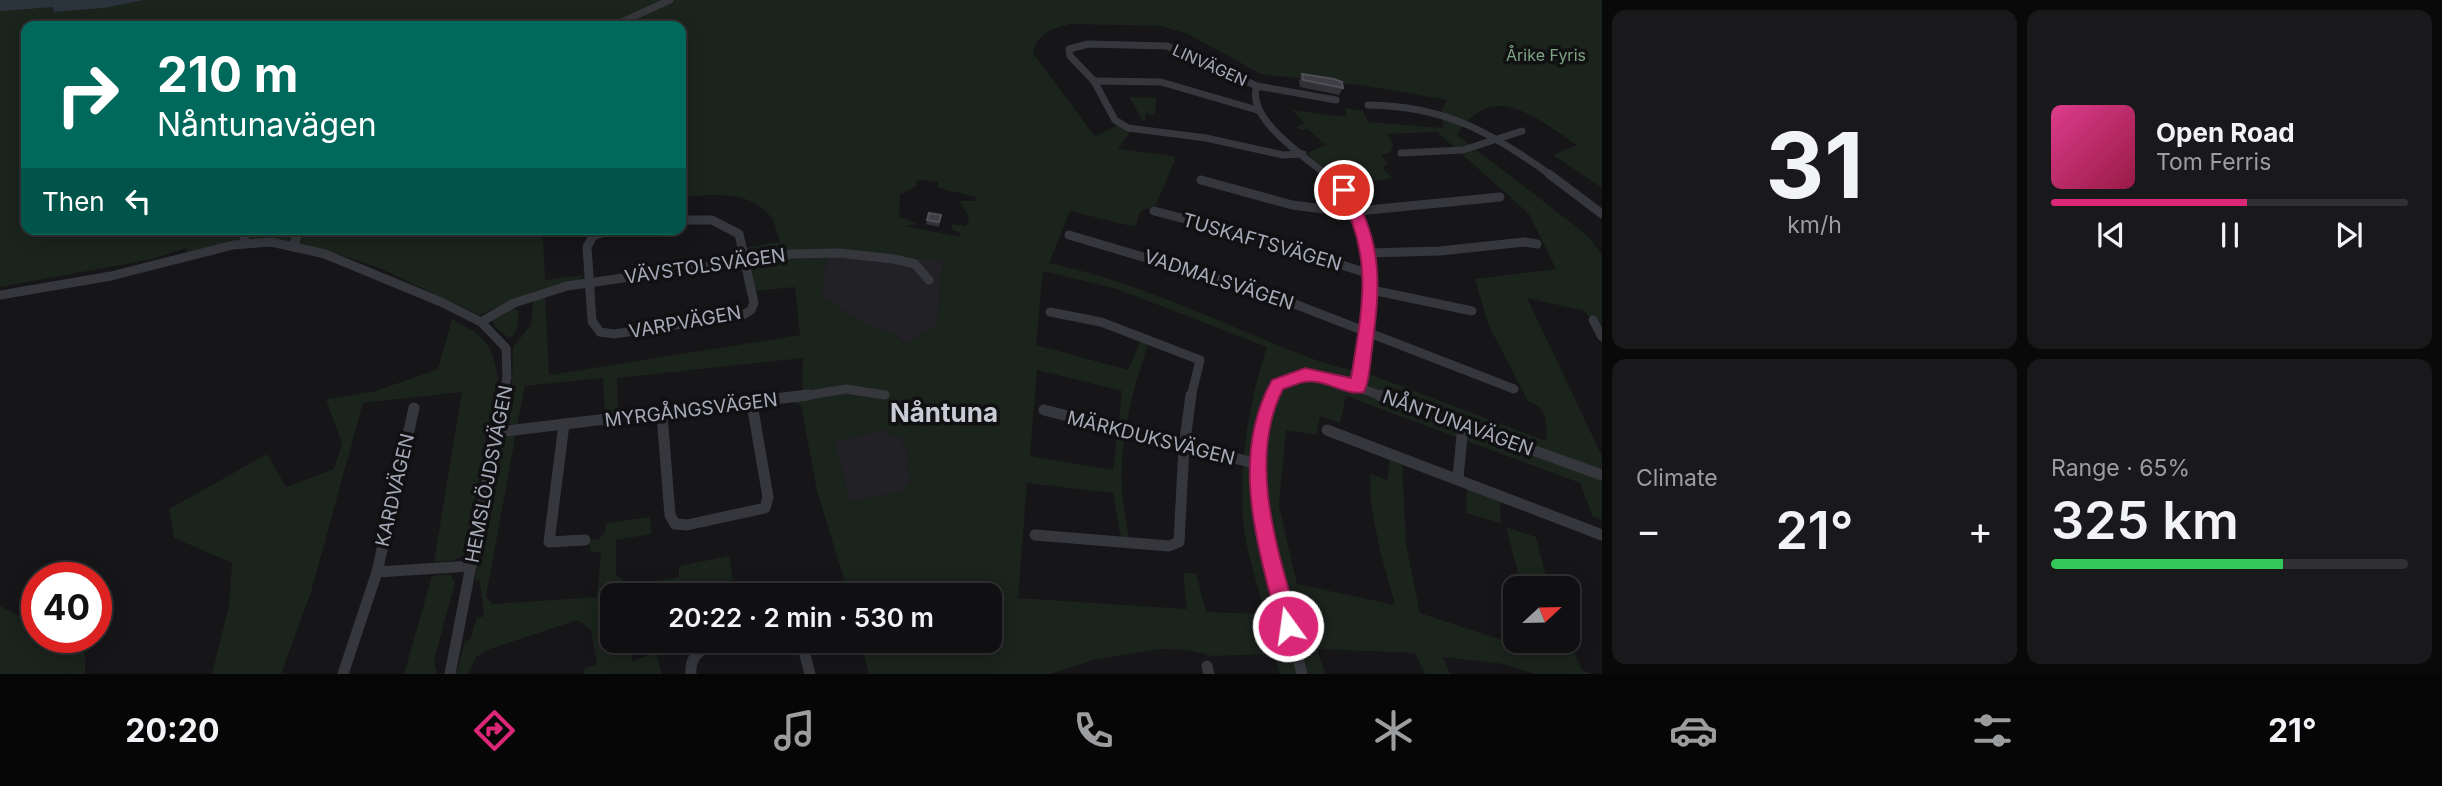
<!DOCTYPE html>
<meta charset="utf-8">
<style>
body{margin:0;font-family:Inter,sans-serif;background:#19191b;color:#f1f3f6;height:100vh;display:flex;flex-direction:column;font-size:26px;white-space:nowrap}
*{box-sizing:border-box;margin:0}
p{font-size:23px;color:#9c9d9f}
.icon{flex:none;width:38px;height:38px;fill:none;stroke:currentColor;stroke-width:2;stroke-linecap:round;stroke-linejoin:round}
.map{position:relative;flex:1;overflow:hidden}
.details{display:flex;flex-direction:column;gap:10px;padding:10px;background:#09090a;width:840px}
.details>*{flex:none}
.hud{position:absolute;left:21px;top:21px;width:665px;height:214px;border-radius:14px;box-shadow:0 4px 18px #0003,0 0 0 2px #303032;background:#00695c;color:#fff;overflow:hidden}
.needle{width:46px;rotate:68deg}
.controls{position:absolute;left:1503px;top:576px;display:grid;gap:14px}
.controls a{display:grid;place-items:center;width:77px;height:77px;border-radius:14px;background:#101012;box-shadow:0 4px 18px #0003,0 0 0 2px #303032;font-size:35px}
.speed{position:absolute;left:21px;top:562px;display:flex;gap:14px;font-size:35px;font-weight:700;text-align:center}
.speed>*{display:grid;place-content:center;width:91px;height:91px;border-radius:50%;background:#101012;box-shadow:0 4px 18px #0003,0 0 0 2px #303032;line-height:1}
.speed .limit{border:10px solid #d22;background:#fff;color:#111}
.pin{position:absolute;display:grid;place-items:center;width:60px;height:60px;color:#fff;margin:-30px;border:4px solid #fff;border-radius:50%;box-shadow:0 2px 7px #0007}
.me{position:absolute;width:77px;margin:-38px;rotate:346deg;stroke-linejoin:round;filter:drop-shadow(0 0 5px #0008)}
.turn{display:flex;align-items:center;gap:24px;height:147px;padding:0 21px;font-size:32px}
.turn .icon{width:91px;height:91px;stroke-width:2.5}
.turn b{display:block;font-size:49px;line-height:60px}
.then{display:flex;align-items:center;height:66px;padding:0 21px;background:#0003;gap:14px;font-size:26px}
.big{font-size:52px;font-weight:600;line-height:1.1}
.details .card{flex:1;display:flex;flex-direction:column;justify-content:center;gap:10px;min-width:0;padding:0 24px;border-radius:14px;background:#19191b}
.details .dial{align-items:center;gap:0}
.dial b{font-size:91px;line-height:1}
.song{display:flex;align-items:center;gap:21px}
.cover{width:84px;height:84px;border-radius:10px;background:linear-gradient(135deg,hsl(330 70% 55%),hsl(340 70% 35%))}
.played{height:7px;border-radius:4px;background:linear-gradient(90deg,#db2777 55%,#303032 55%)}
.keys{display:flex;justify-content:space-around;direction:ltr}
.heat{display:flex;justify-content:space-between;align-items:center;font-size:38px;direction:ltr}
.charge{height:10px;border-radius:5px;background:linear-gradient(90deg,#34c759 65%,#303032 0)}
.details .tiles{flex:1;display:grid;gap:10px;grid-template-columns:repeat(2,1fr)}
.trip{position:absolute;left:600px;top:583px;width:402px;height:70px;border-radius:14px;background:#101012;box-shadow:0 4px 18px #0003,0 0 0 2px #303032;font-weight:600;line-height:70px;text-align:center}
.tab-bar{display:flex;height:112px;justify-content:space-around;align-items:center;background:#060607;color:#9c9d9f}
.tab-bar .icon{width:49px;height:49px}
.tab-bar .selected{color:#db2777}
.tab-bar b{font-size:32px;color:#f1f3f6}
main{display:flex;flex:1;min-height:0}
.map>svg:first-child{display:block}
</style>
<main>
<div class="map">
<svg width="1602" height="674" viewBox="0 0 1602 674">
<rect width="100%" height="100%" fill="#161518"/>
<!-- built -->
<g fill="#222125">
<polygon points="833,249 943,260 937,326 905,344 896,335 867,327 822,296 824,269"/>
<polygon points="887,429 901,436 910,462 905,463 912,482 908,490 850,502 834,442"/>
</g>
<!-- green -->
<g fill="#1b231d" fill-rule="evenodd">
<path d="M0,0H1602V188L1553,155L1577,145C1535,118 1493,78 1457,135L1573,224L1590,239L1602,255V337L1585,311L1527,298L1602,456V520L1593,517L1580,483L1346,396L1340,423L1320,416L1316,435L1286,430L1279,506L1297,584L1395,605L1380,551L1371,504L1370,474L1387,480L1390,459L1402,462L1406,544L1420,613L1539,652L1536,641L1568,640V637L1582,670L1593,674H1535L1503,664L1443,657L1450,674H1425L1415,653L1317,649L1325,674H1280L1273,654L1212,656L1187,650L1162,649L1097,659L1050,674H869L860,641L990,640V595H849L817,491L801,406L792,401L802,391L803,358L617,378L618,415L605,416L603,378L525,386L517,426L506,423L512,385L513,347L531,325L533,301L545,294L549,375L800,335L795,287L746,292L738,249L780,242C777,234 775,222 770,216C750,190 709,194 681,198V26H26V229H545L543,235L545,280L584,275L577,282L537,290L479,315L379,268L332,252L285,241L187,252L186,248L153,259L0,287ZM1070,24L1161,26L1188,34L1261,74L1366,86L1447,100L1441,111L1443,128L1368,122L1363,111L1345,108L1346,117L1292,110L1305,124L1296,127L1300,130L1307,129L1326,145L1307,153L1344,187L1392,178L1383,168L1387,163L1381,155L1390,153L1394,144L1386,134L1437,132L1529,214L1556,269L1475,279L1488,324L1528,401C1548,409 1547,421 1546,441L1367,373C1328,368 1288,349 1251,334C1184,306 1120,278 1049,263L1070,211L1135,227L1140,212L1156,205L1175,160L1174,156L1118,149L1131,131L1118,125L1096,136L1093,134L1033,53C1038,33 1051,29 1070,24ZM924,180L938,182V188L976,197L975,201H959L969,217L966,226L952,224L951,229L960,233V237L906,226L918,224L899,217L900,195L916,186V181ZM833,249L943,261L937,326L905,344L896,335L859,321L822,296L824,269ZM1043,271L1117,289L1267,347C1248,403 1238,470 1244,529C1248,558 1258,586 1265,614L1206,612L1196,573H1183L1187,609L1018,598L1027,483L1113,493L1121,540H1129C1127,522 1122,504 1122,486C1120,438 1133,387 1149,342L1141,340L1128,370L1036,345ZM1037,370L1122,391L1113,470L1030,456ZM886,429L890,438L901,436L910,461L905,463L912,482L905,484L907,490L850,502L835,442Z"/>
<polygon points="1129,97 1156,98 1155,115 1146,114 1145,122 1143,121"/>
<path d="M511,308L518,310C519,319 519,334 509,338L495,327L493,320Z"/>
<path d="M452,319C483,335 493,343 498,379L465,555L451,561L434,562L462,392L363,403L311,592L281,674H212L229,605L232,563L174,538L169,509L267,454L286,487L334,469L342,444L326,399L376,391L438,369Z"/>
<path d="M516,433L486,597L493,604L597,597L601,553L590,551V540L599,539L606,530V523L650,517L651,534L616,540V575L630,585L679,577V566L729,556L733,580L684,595H612V640L629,641L632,661L656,653L662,674H584L583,669L597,664L591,630L578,620L487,650L476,657L468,674H456L465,641L470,640L477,617H483C485,606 480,593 480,581L475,580L500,442L509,434Z"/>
<polygon points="1467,487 1500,500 1501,523 1466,513"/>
<polygon points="1506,527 1536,537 1549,588 1522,588"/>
<polygon points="450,574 455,582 434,661 437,674 404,674 432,576"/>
<polygon points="0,606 37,625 37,637 58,637 85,654 85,674 0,674"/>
</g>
<!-- water -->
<polygon fill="#2b333c" points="0,0 144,0 103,8 54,12 53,7 0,11"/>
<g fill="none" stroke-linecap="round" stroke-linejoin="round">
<!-- minor-far2 -->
<g stroke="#36373d" stroke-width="7">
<polyline points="613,26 670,0"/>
<polyline points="1094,81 1161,82 1257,110"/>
<path d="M1257,86C1245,119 1307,158 1328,176"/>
<path d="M1368,105C1445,106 1491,132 1552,176"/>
<polyline points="1401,153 1463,150 1522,131"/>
<polyline points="1303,154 1283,155 1206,138 1128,128 1115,120 1094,81 1070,56 1069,49 1088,44 1167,46 1257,86 1336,100"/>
</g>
<!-- minor-far1 -->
<g stroke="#36373d" stroke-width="9">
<path d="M1326,174C1389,228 1369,315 1358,387"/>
<polyline points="1549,174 1602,214"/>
<polyline points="1201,180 1292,205 1348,212 1500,197"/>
<polyline points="1154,211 1258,238 1370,274"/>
<polyline points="243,229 245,243"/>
<polyline points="612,229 593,236 587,247 592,321 600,332 614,334 743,315 751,310 754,303 739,234 712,220 681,220"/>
<polyline points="1069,235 1274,296 1514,389"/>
<polyline points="293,247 299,229"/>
<polyline points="1368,253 1440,251 1524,242 1537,244"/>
<polyline points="1372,290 1472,311"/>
<polyline points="0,295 111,276 233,245 271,242 325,254 441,302 481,322 506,348 507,377 503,397"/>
<polyline points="1050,312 1101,322 1200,360 1191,397"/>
<polyline points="1593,320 1602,337"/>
<polyline points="481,322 514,303 567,286 791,254 839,253 894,259 915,264 929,280"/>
<polyline points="797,397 846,389 885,395"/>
<path d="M1271,397L1277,385C1324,368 1339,381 1384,397"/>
</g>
<!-- minor -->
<g stroke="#36373d" stroke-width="11">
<polyline points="1272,395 1267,405 1258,464 1258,504 1302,674"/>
<polyline points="1379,395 1602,475"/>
<polyline points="1044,410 1258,464"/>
<polyline points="662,415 670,515 675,524 687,525 765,508 768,497 752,404"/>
<polyline points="564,424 549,542 585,540"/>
<polyline points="1327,430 1602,535"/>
<polyline points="497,432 808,395"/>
<polyline points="1458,478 1463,425"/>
<polyline points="1035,535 1169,546 1179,542 1184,447 1191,395"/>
<polyline points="377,572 471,566"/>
<polyline points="801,640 810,674"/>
<polyline points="1207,666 1209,674"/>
<polyline points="343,674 377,572 414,408"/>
<polyline points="450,674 504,395"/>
<path d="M691,674C689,653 704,649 720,640"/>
</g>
</g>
<!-- wall -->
<g fill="#323136">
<polygon points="1302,74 1343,88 1339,95 1300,87 1299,81"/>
<polygon points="941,215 939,227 926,224 927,220"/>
</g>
<!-- building -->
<g fill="#3e3e44" stroke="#4f4f56" stroke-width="2">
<polygon points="1302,74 1334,79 1342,82 1343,88 1303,80"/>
<polygon points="929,213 941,215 939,222 927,220"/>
</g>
<!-- route -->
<path fill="#db2777" stroke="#8e194d" stroke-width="2" d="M1344,186L1349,187C1384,242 1380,287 1372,349C1370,362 1370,380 1364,392C1347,397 1324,378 1304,382C1298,383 1290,387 1283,389C1246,461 1279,554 1299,626L1296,633L1288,636L1281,633L1278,626C1258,545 1229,458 1272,380L1305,368L1351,378C1362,310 1375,254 1337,190Z"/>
<g text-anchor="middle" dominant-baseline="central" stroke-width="7" stroke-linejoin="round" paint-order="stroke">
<!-- far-park labels -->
<g font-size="16" fill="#7da482" stroke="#111013">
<text x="1546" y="55">Årike Fyris</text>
</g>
<!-- far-street labels -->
<g font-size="16" fill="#a7abb8" stroke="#111013">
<text transform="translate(1210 65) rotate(24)">LINVÄGEN</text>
</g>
<!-- street labels -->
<g font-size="19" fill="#a7abb8" stroke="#111013">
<text transform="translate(1262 242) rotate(16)">TUSKAFTSVÄGEN</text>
<text transform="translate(705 266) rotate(-8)">VÄVSTOLSVÄGEN</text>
<text transform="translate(1219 280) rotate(18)">VADMALSVÄGEN</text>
<text transform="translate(685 322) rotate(-10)">VARPVÄGEN</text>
<text transform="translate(691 410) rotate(-7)">MYRGÅNGSVÄGEN</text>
<text transform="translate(1458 423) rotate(20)">NÅNTUNAVÄGEN</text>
<text transform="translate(1151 438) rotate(14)">MÄRKDUKSVÄGEN</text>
<text transform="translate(489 474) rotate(-79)">HEMSLÖJDSVÄGEN</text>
<text transform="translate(395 490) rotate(-77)">KARDVÄGEN</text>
</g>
<!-- district labels -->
<g font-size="26" font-weight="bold" fill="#c8cad4" stroke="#111013">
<text x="944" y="412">Nåntuna</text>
</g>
</g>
</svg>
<div class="controls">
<a><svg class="needle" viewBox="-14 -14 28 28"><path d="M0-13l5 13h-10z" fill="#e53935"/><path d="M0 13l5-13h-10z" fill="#9c9d9f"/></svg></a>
</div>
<div class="speed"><div class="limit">40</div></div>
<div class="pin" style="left:1344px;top:190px;background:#d93025"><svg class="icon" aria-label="arrive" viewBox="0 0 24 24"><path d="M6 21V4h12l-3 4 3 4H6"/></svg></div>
<svg class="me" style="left:1288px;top:626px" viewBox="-20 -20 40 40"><circle r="17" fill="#db2777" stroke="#fff" stroke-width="3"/><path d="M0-11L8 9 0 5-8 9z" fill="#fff"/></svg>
<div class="trip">20:22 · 2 min · 530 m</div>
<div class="hud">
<div class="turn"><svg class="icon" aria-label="right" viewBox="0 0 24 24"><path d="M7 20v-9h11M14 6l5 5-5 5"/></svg><div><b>210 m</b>Nåntunavägen</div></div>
<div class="then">Then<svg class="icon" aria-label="left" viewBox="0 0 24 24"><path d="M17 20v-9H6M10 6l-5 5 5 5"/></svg></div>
</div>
</div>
<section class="details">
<div class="tiles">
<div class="card dial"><b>31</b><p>km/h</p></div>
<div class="card">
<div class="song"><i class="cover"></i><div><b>Open Road</b><p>Tom Ferris</p></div></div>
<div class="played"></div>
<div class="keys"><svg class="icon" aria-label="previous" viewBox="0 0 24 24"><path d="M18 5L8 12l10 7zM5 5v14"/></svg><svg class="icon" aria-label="pause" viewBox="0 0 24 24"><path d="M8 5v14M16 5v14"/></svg><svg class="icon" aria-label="next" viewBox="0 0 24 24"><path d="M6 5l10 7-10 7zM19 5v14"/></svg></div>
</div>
<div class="card"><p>Climate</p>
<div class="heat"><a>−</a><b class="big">21°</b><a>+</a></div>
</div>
<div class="card"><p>Range · 65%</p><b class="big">325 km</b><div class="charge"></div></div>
</div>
</section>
</main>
<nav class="tab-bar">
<b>20:20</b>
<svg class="icon selected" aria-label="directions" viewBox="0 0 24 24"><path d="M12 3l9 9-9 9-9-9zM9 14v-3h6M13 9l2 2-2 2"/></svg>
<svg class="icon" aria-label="music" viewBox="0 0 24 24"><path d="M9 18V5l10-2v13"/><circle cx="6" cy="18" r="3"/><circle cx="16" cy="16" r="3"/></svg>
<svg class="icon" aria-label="phone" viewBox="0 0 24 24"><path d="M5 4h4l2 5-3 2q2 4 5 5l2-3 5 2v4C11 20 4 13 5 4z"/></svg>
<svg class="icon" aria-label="climate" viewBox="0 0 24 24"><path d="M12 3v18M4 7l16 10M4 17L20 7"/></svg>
<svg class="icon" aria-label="car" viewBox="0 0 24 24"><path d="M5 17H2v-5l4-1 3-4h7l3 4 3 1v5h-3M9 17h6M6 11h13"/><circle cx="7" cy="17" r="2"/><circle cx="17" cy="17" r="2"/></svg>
<svg class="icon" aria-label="filters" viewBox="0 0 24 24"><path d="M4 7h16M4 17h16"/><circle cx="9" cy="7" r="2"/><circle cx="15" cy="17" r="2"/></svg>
<b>21°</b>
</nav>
